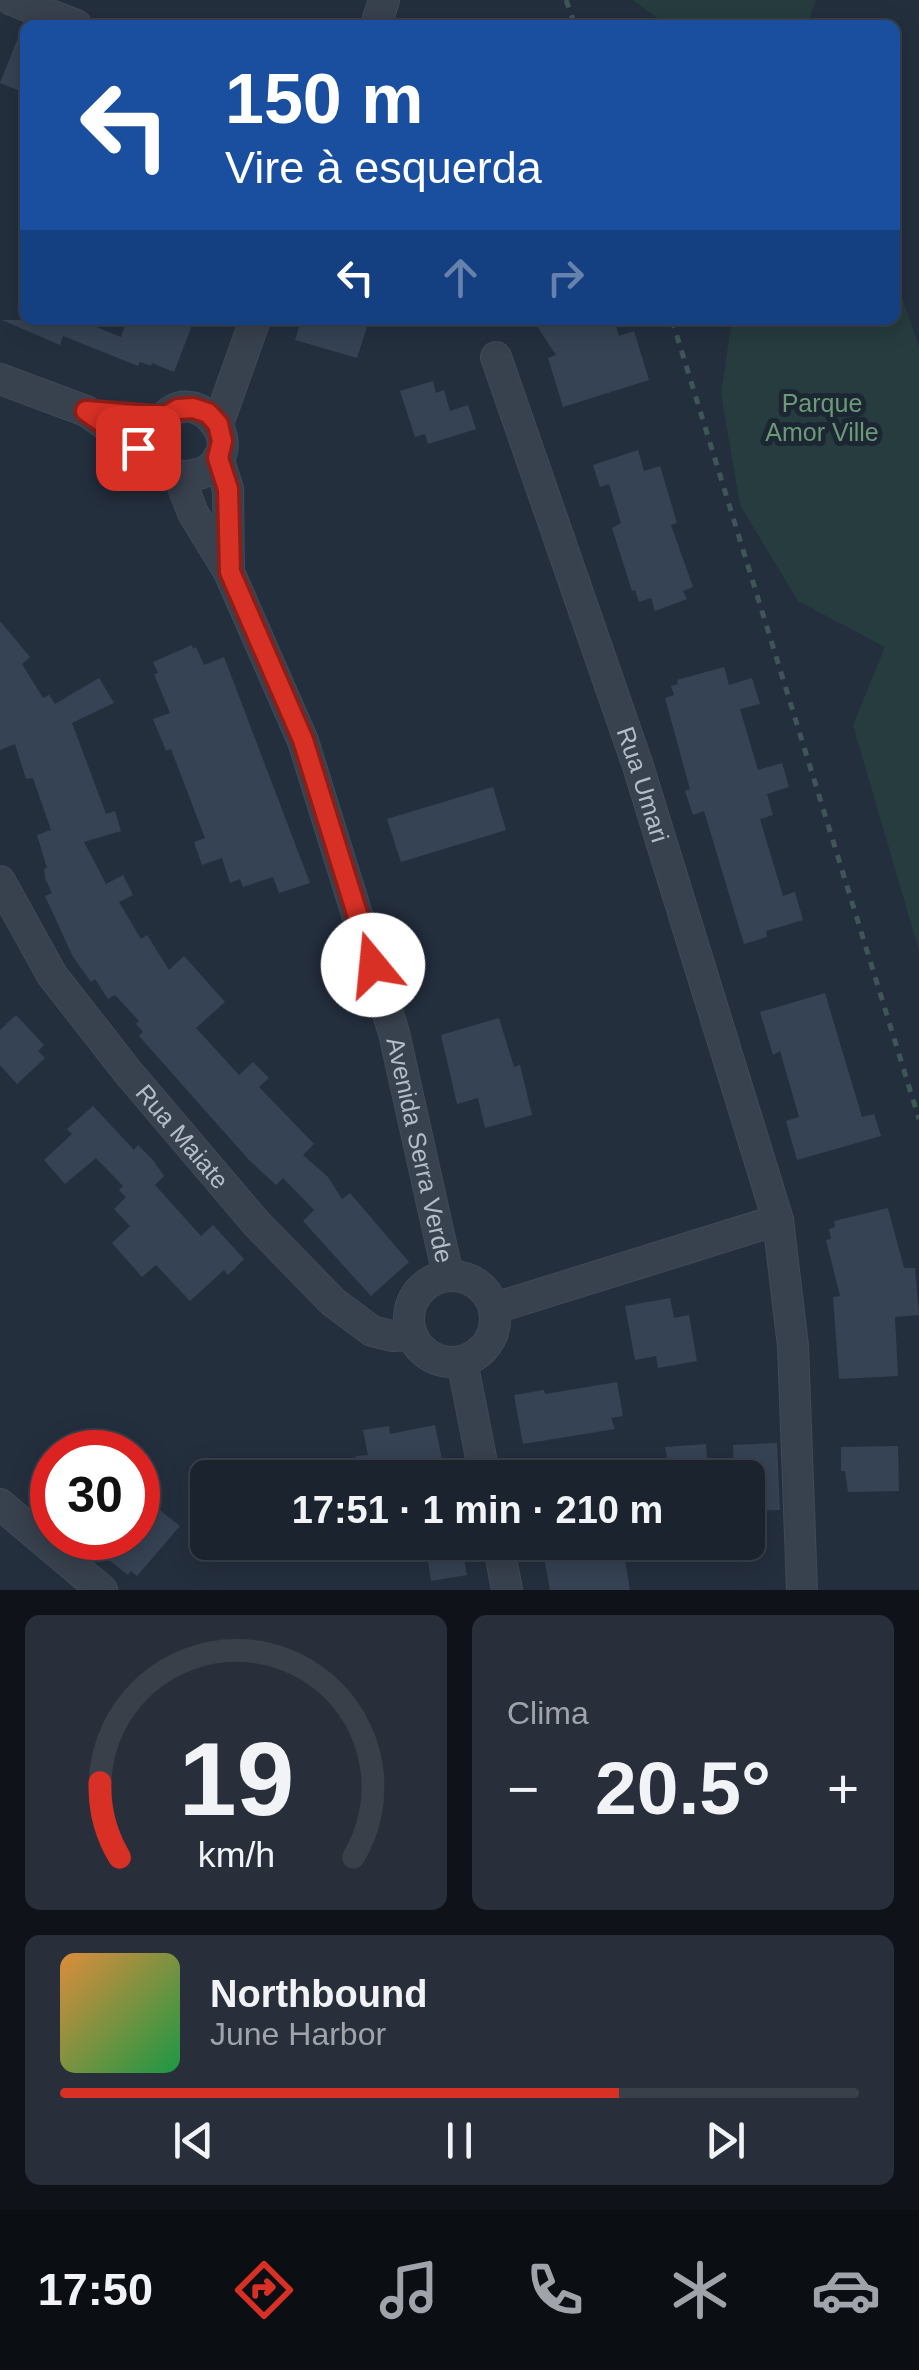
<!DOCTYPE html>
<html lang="pt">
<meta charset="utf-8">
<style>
body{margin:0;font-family:Helvetica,sans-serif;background:#282f3a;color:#f1f3f6;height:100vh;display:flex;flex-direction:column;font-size:38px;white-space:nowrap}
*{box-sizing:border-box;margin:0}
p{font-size:32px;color:#a0a4aa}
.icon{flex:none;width:55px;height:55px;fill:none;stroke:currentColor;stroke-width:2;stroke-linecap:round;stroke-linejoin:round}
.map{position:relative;height:1590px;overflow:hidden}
.sheet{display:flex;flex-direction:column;gap:25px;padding:25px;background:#0f1319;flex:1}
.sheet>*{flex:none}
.hud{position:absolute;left:20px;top:20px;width:880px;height:305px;border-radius:15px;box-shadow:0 5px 25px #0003,0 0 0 2px #39404a;background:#1a4fa0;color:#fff;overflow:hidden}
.speed{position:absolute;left:30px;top:1430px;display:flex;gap:20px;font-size:50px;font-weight:700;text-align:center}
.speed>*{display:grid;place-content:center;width:130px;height:130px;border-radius:50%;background:#1b232e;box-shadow:0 5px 25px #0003,0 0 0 2px #39404a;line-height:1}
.speed .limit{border:15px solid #d22;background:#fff;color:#111}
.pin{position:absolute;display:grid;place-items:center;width:85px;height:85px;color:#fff;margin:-42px;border-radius:20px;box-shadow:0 5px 15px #0006}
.me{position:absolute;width:110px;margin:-55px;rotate:343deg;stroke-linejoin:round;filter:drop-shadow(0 0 8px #0008)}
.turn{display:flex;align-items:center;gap:35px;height:210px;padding:0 40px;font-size:45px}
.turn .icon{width:130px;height:130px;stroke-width:2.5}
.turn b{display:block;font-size:70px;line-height:85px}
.lanes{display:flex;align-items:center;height:95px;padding:0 40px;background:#0003;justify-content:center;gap:50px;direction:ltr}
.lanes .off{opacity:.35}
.big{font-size:75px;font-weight:800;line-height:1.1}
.sheet .tile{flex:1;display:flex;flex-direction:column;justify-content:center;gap:15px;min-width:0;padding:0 35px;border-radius:15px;background:#282f3a}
.sheet .dial{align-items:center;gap:0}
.dial svg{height:260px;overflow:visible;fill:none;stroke:#39404a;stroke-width:7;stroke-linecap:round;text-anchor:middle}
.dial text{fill:#f1f3f6;stroke:none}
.song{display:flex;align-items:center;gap:30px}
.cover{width:120px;height:120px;border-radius:15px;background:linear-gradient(135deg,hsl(30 70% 55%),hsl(140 70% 35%))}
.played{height:10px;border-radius:5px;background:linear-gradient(90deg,#d93025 70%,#39404a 70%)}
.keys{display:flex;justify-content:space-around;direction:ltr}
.heat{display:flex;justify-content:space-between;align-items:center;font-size:55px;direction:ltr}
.sheet .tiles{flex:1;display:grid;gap:25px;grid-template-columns:1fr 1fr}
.tile:last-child{grid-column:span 2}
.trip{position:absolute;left:190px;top:1460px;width:575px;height:100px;border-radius:15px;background:#1b232e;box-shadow:0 5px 25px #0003,0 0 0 2px #39404a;font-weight:800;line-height:100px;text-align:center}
.dock{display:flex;height:160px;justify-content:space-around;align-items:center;background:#0b0e12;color:#a0a4aa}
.dock .icon{width:70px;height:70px}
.dock .active{color:#d93025}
.dock b{font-size:45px;color:#f1f3f6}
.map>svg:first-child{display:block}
</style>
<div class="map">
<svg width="919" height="1590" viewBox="0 0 919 1590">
<rect width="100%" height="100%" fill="#242f3e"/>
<!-- green -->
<g fill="#263c3f">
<polygon points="633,0 816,0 807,25 660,25 657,18"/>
<polygon points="895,277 919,346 919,951 853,725 885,647 798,601 740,505 721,394 732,320 895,320"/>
</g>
<!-- building -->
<g fill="#364354">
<polygon points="23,25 25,25 25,93 0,83"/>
<polygon points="2,320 79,320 121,337 127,320 194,320 174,372 152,363 151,366 140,362 138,366 63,336 60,345"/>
<polygon points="301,320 358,320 357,324 367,327 357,358 295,340"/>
<polygon points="533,320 614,320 619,336 634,331 649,380 563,407 548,358 556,355"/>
<polygon points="433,381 436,393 444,390 450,411 468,405 476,429 428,444 425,434 415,437 400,391"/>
<polygon points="638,450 644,471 660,466 677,523 671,525 693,587 683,591 687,599 655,611 651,598 639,602 635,590 632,591 612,528 621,523 609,484 600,487 593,465"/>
<polygon points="0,621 30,657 22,664 43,698 49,695 55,704 99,678 114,703 72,723 106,814 115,811 121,831 84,842 106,884 123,875 133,895 119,902 141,939 147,935 169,970 184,956 225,1002 196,1028 239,1075 253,1062 269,1078 259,1087 314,1144 303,1155 328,1177 342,1199 350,1193 409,1262 371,1296 303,1221 314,1210 283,1178 276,1185 249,1160 139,1036 143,1032 136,1024 139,1021 115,995 108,999 95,979 91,982 73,957 45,896 52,893 45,878 44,869 47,868 37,835 51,830 33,778 26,779 15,744 0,750"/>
<polygon points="192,645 193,649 196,647 204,665 224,657 310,883 279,893 273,877 243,887 240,879 230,883 222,858 202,865 194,842 205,838 171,749 166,751 153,719 170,713 154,674 158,673 153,662"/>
<polygon points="724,667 729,685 752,678 760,704 740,709 758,770 782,763 789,787 767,794 773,815 760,819 783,896 795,892 803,920 766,931 767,937 744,944 704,811 693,815 685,791 690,789 665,698 674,695 671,686 678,684 677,680"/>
<polygon points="493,787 506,830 401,862 387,819"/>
<polygon points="825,993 862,1117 874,1114 881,1136 797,1160 786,1121 799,1117 780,1051 773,1055 760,1012"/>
<polygon points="16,1015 44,1045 38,1051 45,1058 17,1084 0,1065 0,1030"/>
<polygon points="499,1018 514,1067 520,1065 532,1115 485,1128 478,1098 457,1104 441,1035"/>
<polygon points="93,1106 134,1150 138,1145 153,1160 164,1176 155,1185 201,1236 213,1225 244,1259 228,1275 224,1270 190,1301 156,1265 142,1277 112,1243 130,1226 114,1209 126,1197 119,1190 123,1186 96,1158 65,1184 44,1160 72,1134 67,1129"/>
<polygon points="888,1208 904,1268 915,1268 919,1315 895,1317 898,1376 839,1379 833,1297 840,1296 826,1240 831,1239 829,1229 835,1227 834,1221"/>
<polygon points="670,1298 674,1318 689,1315 697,1361 658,1368 656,1356 635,1360 625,1306"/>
<polygon points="617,1382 623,1416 611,1418 615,1429 523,1444 514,1395 544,1390 545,1394"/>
<polygon points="435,1425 443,1465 359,1478 356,1456 368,1455 363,1430 389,1426 390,1434"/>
<polygon points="777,1443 780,1510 748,1511 748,1478 734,1478 733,1445"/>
<polygon points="706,1444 707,1459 698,1469 670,1472 665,1447"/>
<polygon points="898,1446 899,1491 848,1492 845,1471 841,1471 841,1447"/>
<polygon points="138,1493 180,1526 137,1576 131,1571 128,1575 100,1553 113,1538 138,1538"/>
<polygon points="425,1542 461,1542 467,1575 431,1581"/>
<polygon points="541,1542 622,1542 630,1590 550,1590"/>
</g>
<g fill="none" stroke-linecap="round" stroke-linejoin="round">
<!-- street casing -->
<g stroke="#414a57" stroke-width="32">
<g id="street">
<polyline points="12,0 76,25"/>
<polyline points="376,25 384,0"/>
<path id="s1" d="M496,357L638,766L778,1220L793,1346L802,1590"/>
<path d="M0,379L86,411L179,477C186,476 196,475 202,473C256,448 191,374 160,423C150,439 155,451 164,466"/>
<polyline points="218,424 255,320"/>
<polyline points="218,458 228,489 229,569"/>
<path id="s2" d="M179,477L193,513L229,572L303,741L394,1033L448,1275"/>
<path id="s3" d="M0,881L52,975L127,1071L256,1223L333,1302L372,1331L392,1336L412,1335"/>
<circle cx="452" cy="1319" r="43"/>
<polyline points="495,1308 778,1220"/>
<polyline points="462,1361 485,1478"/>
<polyline points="0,1504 102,1590"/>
<polyline points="498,1542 507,1590"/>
</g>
</g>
<!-- path -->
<g stroke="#3f5557" stroke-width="5" stroke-dasharray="8 8" stroke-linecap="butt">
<polyline points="566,0 575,25"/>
<polyline points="672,320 919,1119"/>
</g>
<!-- street -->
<use href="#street" stroke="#38414e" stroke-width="30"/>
</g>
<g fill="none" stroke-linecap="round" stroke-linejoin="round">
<!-- route casing -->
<g stroke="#8d1f18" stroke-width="25">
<polyline id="route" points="138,448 86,411 164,417 178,409 193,408 208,413 218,424 222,441 218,458 228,489 230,572 303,740 373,965"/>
</g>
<!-- route -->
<use href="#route" stroke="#d93025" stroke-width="18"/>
</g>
<g text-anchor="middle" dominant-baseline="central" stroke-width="10" stroke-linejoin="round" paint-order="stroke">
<!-- park labels -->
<g font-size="25" fill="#6b9a76" stroke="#1d2633">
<text x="822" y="403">Parque<tspan x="822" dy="29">Amor Ville</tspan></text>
</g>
<!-- street labels -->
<g font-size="25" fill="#b4bcc9" stroke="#1d2633">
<text stroke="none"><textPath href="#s1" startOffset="452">Rua Umari</textPath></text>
<text stroke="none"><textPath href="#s3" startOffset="315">Rua Maiate</textPath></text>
<text stroke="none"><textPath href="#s2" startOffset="718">Avenida Serra Verde</textPath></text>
</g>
</g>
</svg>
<div class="speed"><div class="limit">30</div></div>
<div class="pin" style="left:138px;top:448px;background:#d93025"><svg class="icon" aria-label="arrive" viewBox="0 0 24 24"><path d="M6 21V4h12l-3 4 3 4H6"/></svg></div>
<svg class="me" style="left:373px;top:965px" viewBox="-20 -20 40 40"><circle r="19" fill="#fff"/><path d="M0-13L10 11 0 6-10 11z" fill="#d93025"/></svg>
<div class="trip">17:51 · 1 min · 210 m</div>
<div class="hud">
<div class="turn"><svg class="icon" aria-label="left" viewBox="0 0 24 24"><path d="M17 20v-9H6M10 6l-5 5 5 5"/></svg><div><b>150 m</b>Vire à esquerda</div></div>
<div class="lanes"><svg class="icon" aria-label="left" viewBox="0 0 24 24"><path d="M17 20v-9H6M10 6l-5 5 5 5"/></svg><svg class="icon off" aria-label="ahead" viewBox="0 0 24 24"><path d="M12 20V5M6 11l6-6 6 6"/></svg><svg class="icon off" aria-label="right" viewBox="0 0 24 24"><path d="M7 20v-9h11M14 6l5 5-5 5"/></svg></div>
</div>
</div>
<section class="sheet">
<div class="tiles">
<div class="tile dial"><svg viewBox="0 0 100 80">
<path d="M14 69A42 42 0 1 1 86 69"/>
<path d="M14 69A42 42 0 0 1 8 46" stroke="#d93025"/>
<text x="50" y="56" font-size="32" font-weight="700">19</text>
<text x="50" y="72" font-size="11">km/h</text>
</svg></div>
<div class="tile"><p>Clima</p>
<div class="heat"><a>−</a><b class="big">20.5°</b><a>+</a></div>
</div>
<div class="tile">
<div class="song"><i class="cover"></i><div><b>Northbound</b><p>June Harbor</p></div></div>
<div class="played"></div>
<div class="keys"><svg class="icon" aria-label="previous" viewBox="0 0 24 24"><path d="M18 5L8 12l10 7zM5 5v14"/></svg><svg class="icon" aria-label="pause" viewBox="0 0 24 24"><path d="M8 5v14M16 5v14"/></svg><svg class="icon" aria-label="next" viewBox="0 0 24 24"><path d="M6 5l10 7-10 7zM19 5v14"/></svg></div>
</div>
</div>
</section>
<nav class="dock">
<b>17:50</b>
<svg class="icon active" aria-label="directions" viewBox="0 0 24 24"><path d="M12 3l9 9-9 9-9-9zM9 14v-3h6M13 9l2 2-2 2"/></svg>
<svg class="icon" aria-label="music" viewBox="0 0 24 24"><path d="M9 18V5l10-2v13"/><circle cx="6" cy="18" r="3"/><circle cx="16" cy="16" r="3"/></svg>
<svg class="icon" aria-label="phone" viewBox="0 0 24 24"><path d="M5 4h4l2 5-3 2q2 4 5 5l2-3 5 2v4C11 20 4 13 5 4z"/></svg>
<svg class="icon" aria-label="climate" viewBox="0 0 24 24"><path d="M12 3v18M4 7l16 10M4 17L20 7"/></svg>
<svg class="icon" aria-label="car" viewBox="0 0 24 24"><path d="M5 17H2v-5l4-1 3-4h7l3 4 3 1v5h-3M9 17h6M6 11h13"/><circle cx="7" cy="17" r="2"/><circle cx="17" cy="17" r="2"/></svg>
</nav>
